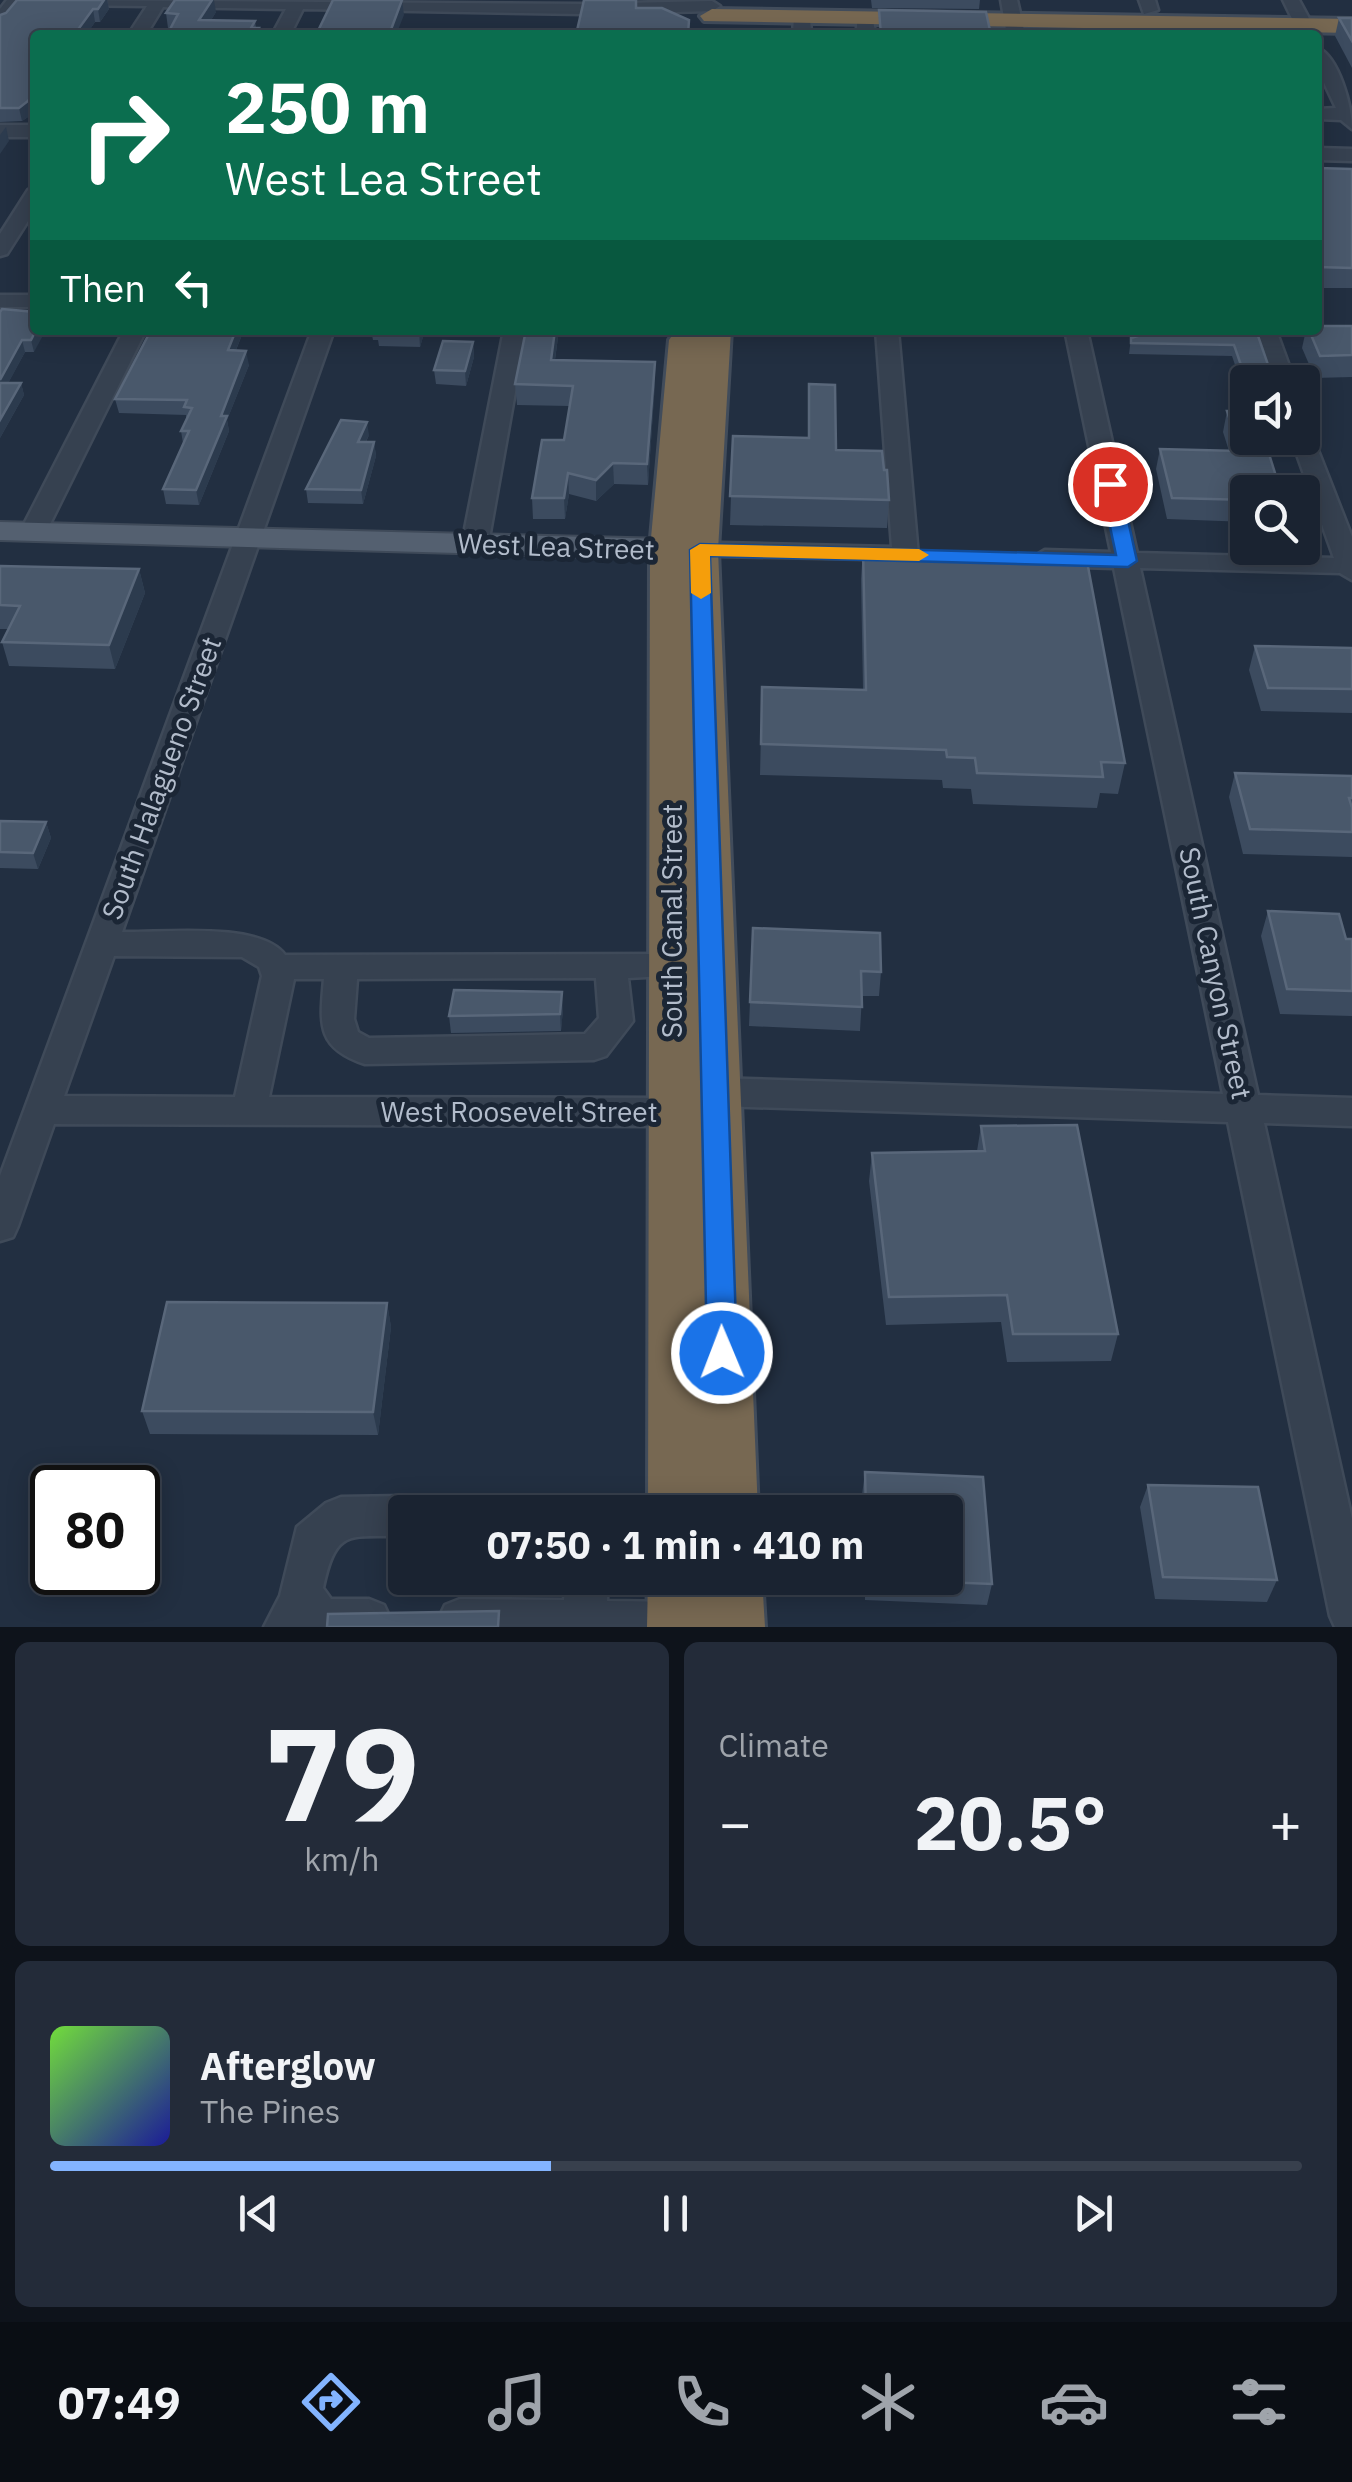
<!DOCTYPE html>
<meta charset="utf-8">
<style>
body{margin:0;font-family:"IBM Plex Sans",sans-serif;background:#232b39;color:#f1f3f6;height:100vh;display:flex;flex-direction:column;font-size:38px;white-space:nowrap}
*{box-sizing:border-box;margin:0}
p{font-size:32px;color:#9fa4ab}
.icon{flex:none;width:55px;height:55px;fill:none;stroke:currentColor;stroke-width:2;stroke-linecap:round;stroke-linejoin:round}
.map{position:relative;height:1627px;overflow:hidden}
.drawer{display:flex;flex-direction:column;gap:15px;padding:15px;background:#0e131b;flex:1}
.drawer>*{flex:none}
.banner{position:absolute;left:30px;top:30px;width:1292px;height:305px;border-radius:10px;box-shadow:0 5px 25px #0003,0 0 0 2px #38404d;background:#0b6e4f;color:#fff;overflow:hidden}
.fabs{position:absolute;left:1230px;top:365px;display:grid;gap:20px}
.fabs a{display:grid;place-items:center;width:90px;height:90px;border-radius:10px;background:#1a2331;box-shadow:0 5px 25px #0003,0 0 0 2px #38404d;font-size:50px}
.speed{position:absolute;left:30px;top:1465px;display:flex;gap:20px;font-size:50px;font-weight:700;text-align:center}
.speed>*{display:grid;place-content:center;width:130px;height:130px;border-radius:50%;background:#1a2331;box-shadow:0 5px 25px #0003,0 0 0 2px #38404d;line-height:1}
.speed .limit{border:5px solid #111;border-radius:15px;background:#fff;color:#111}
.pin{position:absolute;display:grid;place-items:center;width:85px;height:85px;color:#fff;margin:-42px;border:5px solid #fff;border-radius:50%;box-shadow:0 2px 10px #0007}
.me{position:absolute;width:110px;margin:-55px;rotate:359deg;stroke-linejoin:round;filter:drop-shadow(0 0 8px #0008)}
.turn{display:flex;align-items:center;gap:35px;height:210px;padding:0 30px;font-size:45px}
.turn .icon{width:130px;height:130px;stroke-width:2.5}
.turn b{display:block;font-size:70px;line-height:85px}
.then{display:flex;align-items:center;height:95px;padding:0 30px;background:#0003;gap:20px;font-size:38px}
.big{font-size:75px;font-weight:800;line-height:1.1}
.drawer .widget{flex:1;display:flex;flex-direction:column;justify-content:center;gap:15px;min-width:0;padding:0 35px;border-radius:15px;background:#232b39}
.drawer .dial{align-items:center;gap:0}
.dial b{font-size:130px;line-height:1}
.song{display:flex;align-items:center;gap:30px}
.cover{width:120px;height:120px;border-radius:15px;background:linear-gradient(135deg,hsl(100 70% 55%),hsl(240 70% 35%))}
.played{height:10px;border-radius:5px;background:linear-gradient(90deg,#83b4ff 40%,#38404d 40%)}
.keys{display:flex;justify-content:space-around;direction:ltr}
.heat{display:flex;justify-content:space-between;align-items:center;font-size:55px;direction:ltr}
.drawer .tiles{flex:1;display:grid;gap:15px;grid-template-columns:1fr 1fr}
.widget:last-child{grid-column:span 2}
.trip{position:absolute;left:388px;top:1495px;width:575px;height:100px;border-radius:10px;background:#1a2331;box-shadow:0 5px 25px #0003,0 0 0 2px #38404d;font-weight:800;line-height:100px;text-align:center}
.menu{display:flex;height:160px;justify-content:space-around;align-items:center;background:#0a0e14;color:#9fa4ab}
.menu .icon{width:70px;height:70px}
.menu .on{color:#83b4ff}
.menu b{font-size:45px;color:#f1f3f6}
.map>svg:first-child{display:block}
</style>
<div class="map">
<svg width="1352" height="1627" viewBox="0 0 1352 1627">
<rect width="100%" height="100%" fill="#222f41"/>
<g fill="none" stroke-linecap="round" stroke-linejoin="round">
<!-- minor casing -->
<g stroke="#3f4a59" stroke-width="5">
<g id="minor">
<polygon points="7,0 23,0 6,24 0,25 0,9"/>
<polygon points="53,0 583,4 712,1 720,6 712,11 583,14 303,9 290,35 272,35 286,9 163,7 146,35 128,35 147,6 61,5"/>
<polygon points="1001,0 1017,0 1025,35 1007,35"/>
<polygon points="1139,0 1155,0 1158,10 1144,14"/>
<polygon points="1283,0 1299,0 1318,35 1300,35"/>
<polygon points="802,12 810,17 811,35 793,35 794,17"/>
<polygon points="865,13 873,18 875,35 857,35 857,18"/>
<path d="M1318,48C1339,57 1352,107 1352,129L1341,120L1318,119V109L1336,108L1318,70Z"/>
<rect x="0" y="125" width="35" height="12"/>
<polygon points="1318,148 1352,149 1352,161 1318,160"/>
<polygon points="35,188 35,210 7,254 0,256 0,234 28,190"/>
<rect x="0" y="295" width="35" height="12"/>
<polygon points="124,330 146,330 46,532 33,540 24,537 20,532"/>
<path d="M312,330H334L122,932C163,933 259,921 285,955L671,954L683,957L687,966L683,975L628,978L633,1021L606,1056L594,1060L365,1064C316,1048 320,1024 324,979H294L269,1097L669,1098L716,1078L1223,1094L1114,568L1045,566L1032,558L1045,550L1111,552L1065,330H1087L1137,553L1334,558L1291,438H1302V428L1310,430L1352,537V580L1340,573L1140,568L1258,1095L1352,1098V1126L1264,1123L1352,1519V1627H1335L1330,1616L1228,1122L719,1106L672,1126L54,1124L18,1226L13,1237L0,1241V1176ZM114,956L242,957L259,967L262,976L235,1097L64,1096ZM596,978L599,1018L585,1034L369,1038L358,1032L354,1019L357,979Z"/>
<polygon points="504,330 526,330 488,544 475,552 462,544"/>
<polygon points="876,330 898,330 918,555 914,560 671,555 667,550 671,545 680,542 892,547"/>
<polygon points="1254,330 1276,330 1295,382 1273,382"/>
<path d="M405,1496L420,1502L424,1512H405V1536C349,1537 336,1527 323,1588L331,1599H369L384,1605L391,1620L388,1627H264L280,1596L297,1527L326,1503L341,1497Z"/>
<polygon points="566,1578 608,1578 607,1601 678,1602 693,1608 700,1623 698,1627 441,1627 438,1620 445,1605 460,1599 564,1600"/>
</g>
</g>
<!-- major casing -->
<g stroke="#3f4a59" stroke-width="4">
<polygon id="major" points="0,522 668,539 679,542 684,549 679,556 668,559 0,540"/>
</g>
<!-- highway casing -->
<g stroke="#414c5b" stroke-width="6">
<g id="highway">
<polygon points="712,9 1352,19 1352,33 704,21 700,16"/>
<polygon points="699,330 731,330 718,550 758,1512 648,1512 650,549 669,340 674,333 685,331 699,337"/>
<polygon points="648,1578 762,1578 765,1627 647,1627"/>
</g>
</g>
<!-- minor -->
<use href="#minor" fill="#364150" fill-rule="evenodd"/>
<!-- major -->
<use href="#major" fill="#546070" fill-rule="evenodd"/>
<!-- highway -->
<use href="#highway" fill="#776852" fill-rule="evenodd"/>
</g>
<!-- wall -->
<g fill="#3c4b5f">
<polygon points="17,0 107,0 109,9 100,22 95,22 31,115 22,121 0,122 0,15 6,13"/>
<polygon points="871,0 980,0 979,9 872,8"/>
<polygon points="216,12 211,20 255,21 256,28 168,28 166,13"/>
<polygon points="1339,18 1352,18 1352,68 1335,36"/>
<polygon points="1318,168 1352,169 1352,288 1318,288"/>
<polygon points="35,252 35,279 33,279 29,262"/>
<polygon points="0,312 35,312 34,352 25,352 8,383 21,383 24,395 0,438"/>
<polygon points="1352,326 1352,377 1315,378 1302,348 1306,330"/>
<polygon points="244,330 236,350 249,365 227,420 229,431 199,505 166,504 163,489 183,443 181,431 186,419 186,415 119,413 115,399"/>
<polygon points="371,330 425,330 420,347 379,346 378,340 373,340"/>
<polygon points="559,330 555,360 655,362 655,382 648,485 614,484 596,501 569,494 565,519 533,519 532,498 564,440 569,406 517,405 515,384"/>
<polygon points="1256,330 1248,382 1248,403 1232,356 1129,354 1131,338"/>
<polygon points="473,342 474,357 466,386 436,384 434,370"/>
<polygon points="809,384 836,450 884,470 889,500 887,528 730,525 733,436 808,438"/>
<polygon points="1227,411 1294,439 1291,449 1268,449 1248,492 1248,522 1167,519 1156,469 1160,449 1229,451 1223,432"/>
<polygon points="369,435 366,442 374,442 376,456 363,504 308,503 306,489"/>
<polygon points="863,549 1125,763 1118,794 1100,793 1097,808 973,804 971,789 943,788 942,780 760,775 762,687 863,690 861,579"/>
<polygon points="0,566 139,569 145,593 115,669 9,666 2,642 8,629 0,629"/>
<polygon points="1255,646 1352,648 1352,713 1261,711 1249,670"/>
<polygon points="1235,773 1352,776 1352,857 1243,854 1229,797"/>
<polygon points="0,821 46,822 51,838 38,869 0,868"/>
<polygon points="1268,911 1346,939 1352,939 1352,1016 1280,1014 1261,936"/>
<polygon points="753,928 881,972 879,996 862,996 860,1031 749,1026"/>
<polygon points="563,1009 561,1031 451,1033 449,1016"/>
<polygon points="981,1126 1118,1334 1111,1361 1007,1362 1001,1322 886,1325 869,1181 872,1153 977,1151"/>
<polygon points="387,1303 391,1327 378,1435 150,1434 142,1411"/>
<polygon points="865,1472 983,1477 992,1584 987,1605 865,1600 865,1578 945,1578 945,1512 862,1512 862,1495"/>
<polygon points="1148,1485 1277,1580 1267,1602 1155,1599 1140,1507"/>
</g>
<!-- shaded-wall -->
<g fill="#2c3b4e">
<polygon points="104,0 107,0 109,9 100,22 98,9"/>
<polygon points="212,0 214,0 216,12 202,35 199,20"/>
<polygon points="402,0 404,15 396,35 389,35"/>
<polygon points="93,9 95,22 86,35 74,35"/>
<polygon points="35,91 35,109 31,115 22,121 19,108"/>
<polygon points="6,127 9,141 0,154 0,135"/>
<polygon points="36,330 46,330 34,352 31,340"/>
<polygon points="236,330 244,330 230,364 228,350"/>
<polygon points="419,330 425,330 420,347"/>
<polygon points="555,330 559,330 552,380 551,360"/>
<polygon points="22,340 25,352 2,395 0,380"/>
<polygon points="473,342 474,357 466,386 465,371"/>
<polygon points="246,351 249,365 227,420 229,431 199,505 196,490 221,416"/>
<polygon points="655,362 655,382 648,485 647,464"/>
<polygon points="21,383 24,395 0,438 0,420"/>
<polygon points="367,422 369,435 359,455 358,442"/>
<polygon points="374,442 376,456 363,504 361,490"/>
<polygon points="613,463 614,484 596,501 596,480"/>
<polygon points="568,473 569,494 565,519 564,498"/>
<polygon points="139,569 145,593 115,669 109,645"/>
<polygon points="46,822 51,838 38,869 33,853"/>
<polygon points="562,992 563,1009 561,1031 560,1014"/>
<polygon points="387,1303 391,1327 378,1435 373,1412"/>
</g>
<!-- building -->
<g fill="#49586b" stroke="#59677a" stroke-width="2.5">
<polygon points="17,0 104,0 98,9 93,9 74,35 35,35 35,91 28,101 19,108 0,108 0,15 6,13"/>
<polygon points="175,0 212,0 199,20 255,21 251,28 259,28 256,35 167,35 178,14 166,13"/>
<polygon points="333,0 402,0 389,35 316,35"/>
<polygon points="584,0 636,0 636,8 662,8 689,20 688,35 576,35"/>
<polygon points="879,10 986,12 991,35 881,35"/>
<polygon points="1339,18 1352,18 1352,41"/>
<polygon points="1200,33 1273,34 1274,35 1201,35"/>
<polygon points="1318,168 1352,169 1352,268 1318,267"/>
<polygon points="2,309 35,312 35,330 36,330 31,340 22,340 0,380 0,312"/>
<polygon points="1318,326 1352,326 1352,355 1320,356 1309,330 1318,330"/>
<polygon points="151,330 236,330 228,350 246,351 221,416 227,416 196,490 163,489 189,431 181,431 192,408 184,407 187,400 115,399"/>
<polygon points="526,330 555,330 551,360 655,362 647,464 613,463 596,480 568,473 564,498 532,498 542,440 564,440 573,386 515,384"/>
<polygon points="1158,330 1256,330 1274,382 1248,382 1248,385 1234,345 1131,343 1131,338"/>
<polygon points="443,341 473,342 465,371 434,370"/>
<polygon points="0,383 21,383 0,420"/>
<polygon points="809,384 835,385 836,450 882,451 884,470 887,470 889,500 730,496 733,436 809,438"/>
<polygon points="1227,411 1248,412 1248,438 1264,438 1281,492 1248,492 1248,500 1172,498 1160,449 1240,451"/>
<polygon points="341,420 367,422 358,442 374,442 361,490 306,489"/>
<polygon points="863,549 1086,556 1125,763 1101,762 1103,777 977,773 975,758 947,757 946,750 761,744 762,687 866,690"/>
<polygon points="0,566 139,569 109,645 2,642 20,606 0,605"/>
<polygon points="1255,646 1352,648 1352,689 1268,688"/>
<polygon points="1235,773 1352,776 1352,798 1349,798 1352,808 1352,832 1250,829"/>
<polygon points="0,821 46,822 33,853 0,852"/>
<polygon points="1268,911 1339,914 1346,939 1352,939 1352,991 1287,989"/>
<polygon points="753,928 880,933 881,972 861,971 862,1007 750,1002"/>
<polygon points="454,990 562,992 560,1014 449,1016"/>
<polygon points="1077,1125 1118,1334 1013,1334 1007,1295 889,1297 872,1153 985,1151 981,1126"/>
<polygon points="167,1302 387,1303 373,1412 142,1411"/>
<polygon points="865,1472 983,1477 992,1584 868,1579 868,1578 945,1578 945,1512 866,1512"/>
<polygon points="1148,1485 1258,1487 1277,1580 1163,1577"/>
<polygon points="499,1611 498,1627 327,1627 328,1614"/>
</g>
<!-- route -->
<polygon fill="#1a73e8" stroke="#114b97" stroke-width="2.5" points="1110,478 1120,484 1137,561 1128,567 710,556 737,1353 732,1362 722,1366 711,1362 707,1353 690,550 700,544 1116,555 1101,484"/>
<!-- slow -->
<polygon fill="#f59e0b" points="700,544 919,549 929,555 919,561 710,556 711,593 701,599 691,593 690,550"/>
<g text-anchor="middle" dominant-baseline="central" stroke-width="10" stroke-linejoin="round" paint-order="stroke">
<!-- street labels -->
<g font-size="28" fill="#b2bccb" stroke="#1b2635">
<text transform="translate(556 546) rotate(2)">West Lea Street</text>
<text transform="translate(161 778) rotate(-70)">South Halagueno Street</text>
<text transform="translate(671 921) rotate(-90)">South Canal Street</text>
<text transform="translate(1216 973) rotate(78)">South Canyon Street</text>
<text x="519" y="1111">West Roosevelt Street</text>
</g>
</g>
</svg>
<div class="fabs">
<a><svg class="icon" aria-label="sound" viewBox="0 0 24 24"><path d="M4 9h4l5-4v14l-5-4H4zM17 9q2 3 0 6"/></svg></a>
<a><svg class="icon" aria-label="search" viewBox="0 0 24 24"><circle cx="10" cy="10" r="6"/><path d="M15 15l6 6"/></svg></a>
</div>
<div class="speed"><div class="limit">80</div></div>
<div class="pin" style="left:1110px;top:484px;background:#d93025"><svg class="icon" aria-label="arrive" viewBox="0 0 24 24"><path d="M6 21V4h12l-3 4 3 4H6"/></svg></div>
<svg class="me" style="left:722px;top:1353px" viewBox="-20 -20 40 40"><circle r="17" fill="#1a73e8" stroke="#fff" stroke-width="3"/><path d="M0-11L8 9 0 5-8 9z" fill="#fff"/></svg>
<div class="trip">07:50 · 1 min · 410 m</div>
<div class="banner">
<div class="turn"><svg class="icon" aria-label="right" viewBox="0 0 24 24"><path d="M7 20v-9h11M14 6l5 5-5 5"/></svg><div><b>250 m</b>West Lea Street</div></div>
<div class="then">Then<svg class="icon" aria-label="left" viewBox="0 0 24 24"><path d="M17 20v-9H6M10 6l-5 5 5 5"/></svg></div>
</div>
</div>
<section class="drawer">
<div class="tiles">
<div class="widget dial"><b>79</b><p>km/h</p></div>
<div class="widget"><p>Climate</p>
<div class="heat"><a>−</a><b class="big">20.5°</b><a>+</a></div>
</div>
<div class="widget">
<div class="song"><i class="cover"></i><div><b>Afterglow</b><p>The Pines</p></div></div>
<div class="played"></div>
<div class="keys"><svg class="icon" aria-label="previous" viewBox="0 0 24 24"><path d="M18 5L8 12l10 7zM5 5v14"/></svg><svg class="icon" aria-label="pause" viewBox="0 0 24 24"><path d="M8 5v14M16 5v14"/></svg><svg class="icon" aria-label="next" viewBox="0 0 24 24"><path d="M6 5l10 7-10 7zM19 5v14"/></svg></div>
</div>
</div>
</section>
<nav class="menu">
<b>07:49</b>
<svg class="icon on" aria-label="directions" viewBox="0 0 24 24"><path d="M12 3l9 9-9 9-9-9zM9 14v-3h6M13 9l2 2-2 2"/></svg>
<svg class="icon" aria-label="music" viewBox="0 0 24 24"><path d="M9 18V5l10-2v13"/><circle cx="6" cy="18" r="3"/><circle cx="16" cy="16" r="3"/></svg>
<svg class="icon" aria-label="phone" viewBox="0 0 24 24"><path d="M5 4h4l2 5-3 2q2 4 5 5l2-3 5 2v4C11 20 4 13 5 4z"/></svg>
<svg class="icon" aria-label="climate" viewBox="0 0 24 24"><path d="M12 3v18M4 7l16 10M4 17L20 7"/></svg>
<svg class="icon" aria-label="car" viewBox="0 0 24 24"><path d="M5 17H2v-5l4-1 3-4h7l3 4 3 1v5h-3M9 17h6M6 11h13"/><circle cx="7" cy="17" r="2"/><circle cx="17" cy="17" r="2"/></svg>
<svg class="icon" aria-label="filters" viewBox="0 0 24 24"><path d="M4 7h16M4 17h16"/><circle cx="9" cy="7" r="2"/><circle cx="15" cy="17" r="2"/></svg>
</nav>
